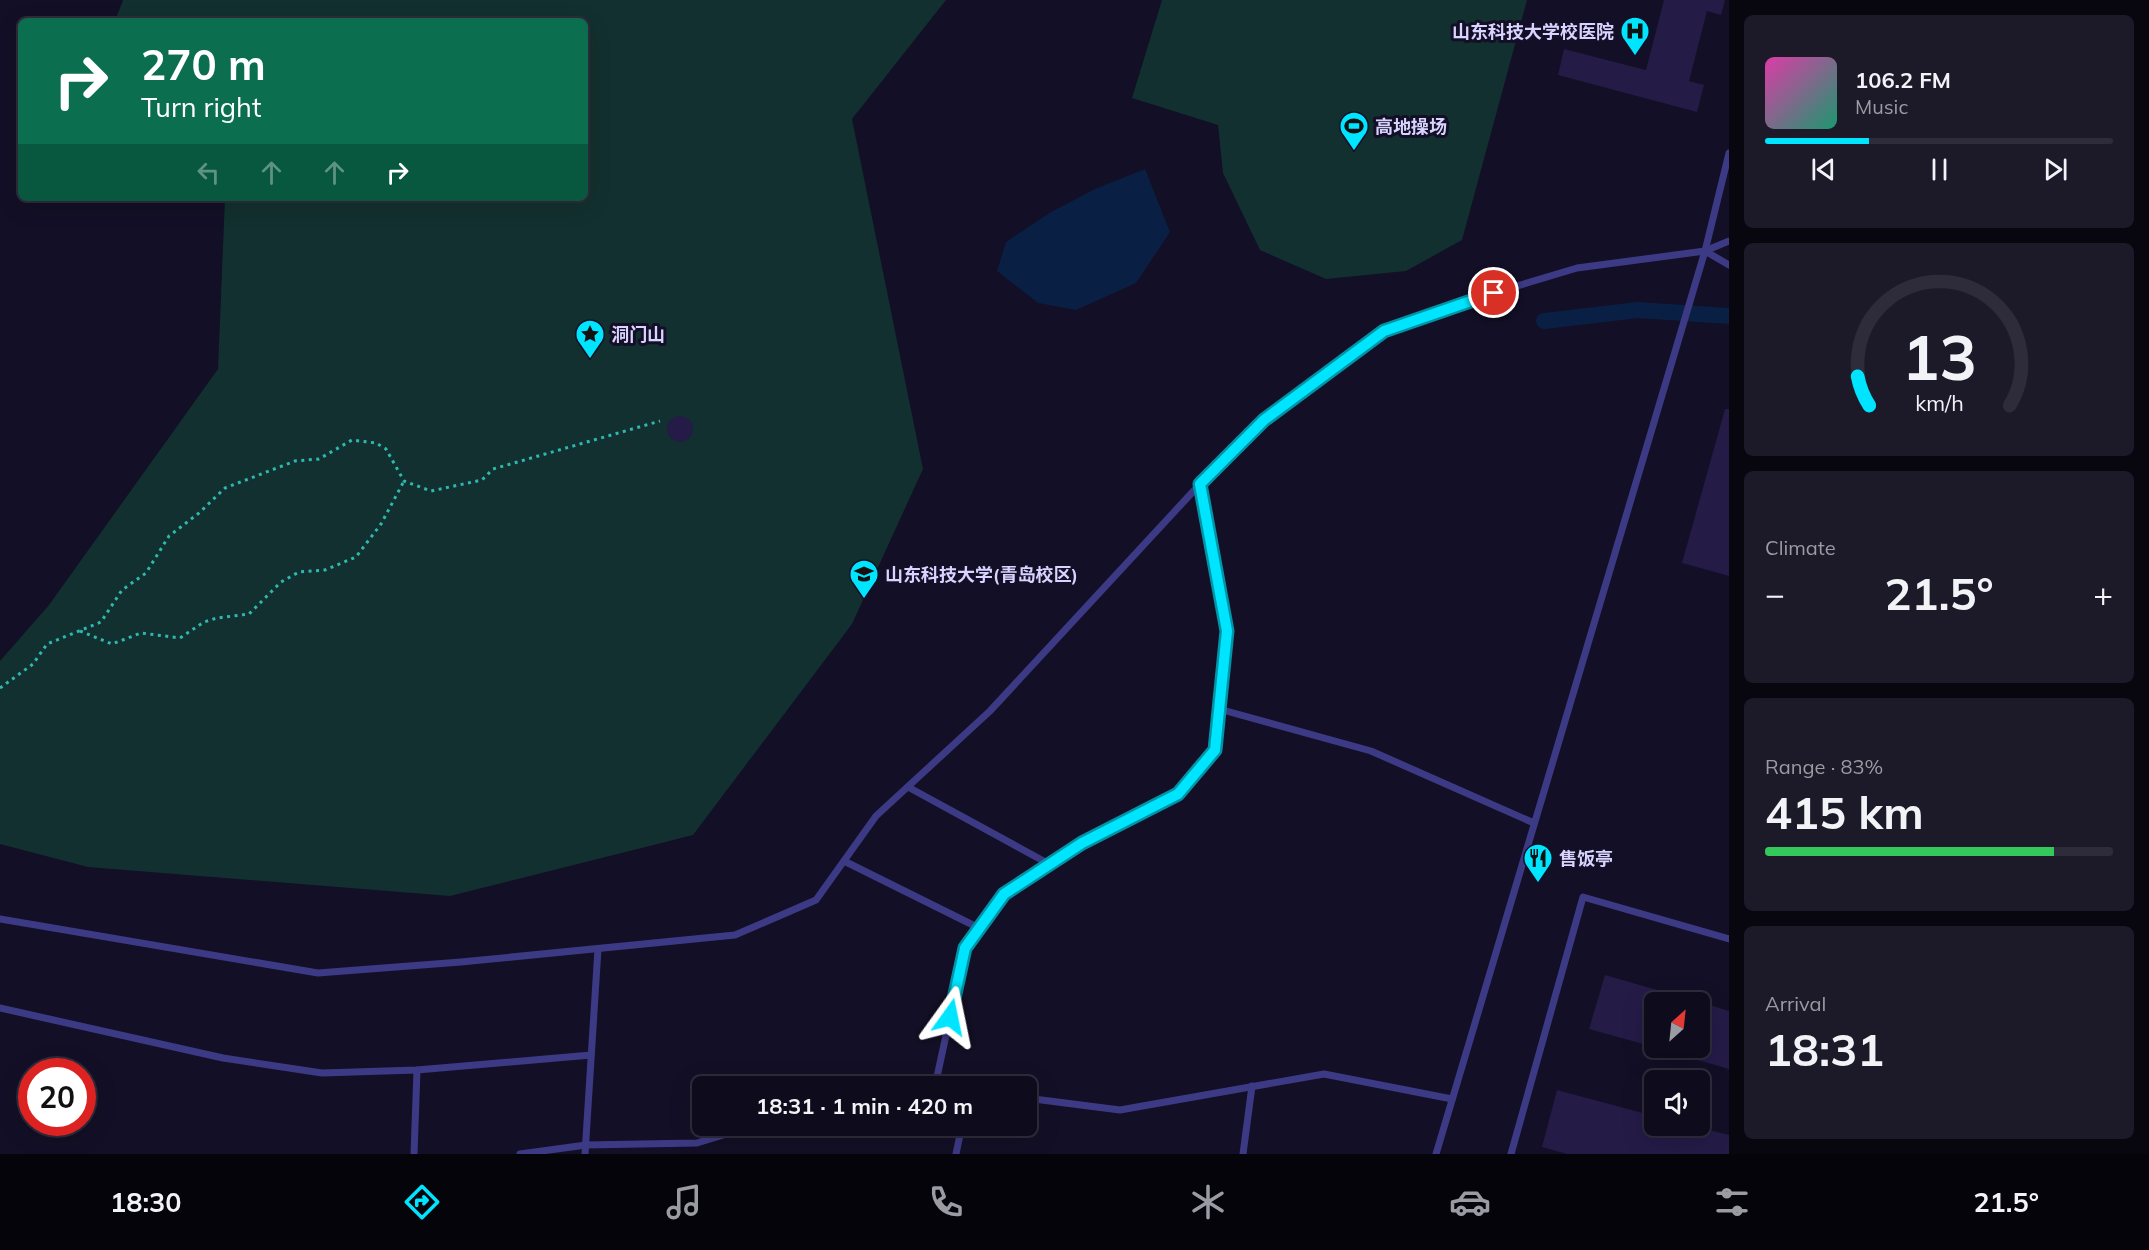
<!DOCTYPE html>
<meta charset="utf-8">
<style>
body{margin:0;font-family:Mulish,"Noto Sans SC",sans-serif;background:#1c1929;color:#f1f3f6;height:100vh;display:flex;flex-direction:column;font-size:22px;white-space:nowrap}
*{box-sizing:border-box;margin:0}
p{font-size:20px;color:#9b9ba3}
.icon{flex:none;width:33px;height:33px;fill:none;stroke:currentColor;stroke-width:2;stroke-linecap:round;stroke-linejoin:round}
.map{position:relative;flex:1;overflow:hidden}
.drawer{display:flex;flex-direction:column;gap:15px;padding:15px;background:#08060f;width:420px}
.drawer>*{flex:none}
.banner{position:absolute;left:18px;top:18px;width:570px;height:183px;border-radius:9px;box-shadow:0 6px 24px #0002,0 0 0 2px #2e2b3b;background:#0b6e4f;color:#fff;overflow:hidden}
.needle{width:39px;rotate:27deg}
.fabs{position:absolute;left:1644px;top:992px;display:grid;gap:12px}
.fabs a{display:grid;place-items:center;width:66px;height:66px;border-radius:9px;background:#0e0b1c;box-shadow:0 6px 24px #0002,0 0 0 2px #2e2b3b;font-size:30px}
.speed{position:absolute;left:18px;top:1058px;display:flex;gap:12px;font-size:30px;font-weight:700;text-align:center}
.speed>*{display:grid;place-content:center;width:78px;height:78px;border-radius:50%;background:#0e0b1c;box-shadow:0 6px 24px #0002,0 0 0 2px #2e2b3b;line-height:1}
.speed .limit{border:9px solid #d22;background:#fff;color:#111}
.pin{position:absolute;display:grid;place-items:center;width:51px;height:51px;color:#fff;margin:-26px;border:3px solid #fff;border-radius:50%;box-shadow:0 2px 6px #0007}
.me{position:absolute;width:66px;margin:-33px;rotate:12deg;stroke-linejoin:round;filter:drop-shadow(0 0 4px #0008)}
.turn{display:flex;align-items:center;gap:21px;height:126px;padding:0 24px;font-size:27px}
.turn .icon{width:78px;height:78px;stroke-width:2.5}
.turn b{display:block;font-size:42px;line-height:51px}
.lanes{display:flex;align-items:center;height:57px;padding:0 24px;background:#0003;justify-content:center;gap:30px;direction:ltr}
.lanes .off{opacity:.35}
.big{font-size:45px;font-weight:700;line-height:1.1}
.drawer .widget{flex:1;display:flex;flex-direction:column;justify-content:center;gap:9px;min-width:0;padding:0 21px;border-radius:9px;background:#1c1929}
.drawer .dial{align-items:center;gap:0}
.dial svg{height:156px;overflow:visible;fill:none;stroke:#2e2b3b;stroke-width:7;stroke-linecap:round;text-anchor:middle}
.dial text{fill:#f1f3f6;stroke:none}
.song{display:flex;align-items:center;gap:18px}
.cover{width:72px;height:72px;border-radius:9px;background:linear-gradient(135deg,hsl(320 70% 55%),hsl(160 70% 35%))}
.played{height:6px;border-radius:3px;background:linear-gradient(90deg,#00e5ff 30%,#2e2b3b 30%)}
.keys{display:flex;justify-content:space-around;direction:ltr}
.heat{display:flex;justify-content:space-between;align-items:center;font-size:33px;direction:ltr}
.charge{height:9px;border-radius:4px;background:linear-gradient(90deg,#34c759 83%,#2e2b3b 0)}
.trip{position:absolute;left:692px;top:1076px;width:345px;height:60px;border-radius:9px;background:#0e0b1c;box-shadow:0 6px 24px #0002,0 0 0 2px #2e2b3b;font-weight:700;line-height:60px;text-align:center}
.menu{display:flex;height:96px;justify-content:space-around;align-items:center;background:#06040b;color:#9b9ba3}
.menu .icon{width:42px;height:42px}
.menu .selected{color:#00e5ff}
.menu b{font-size:27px;color:#f1f3f6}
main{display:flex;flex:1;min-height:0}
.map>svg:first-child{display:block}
</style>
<main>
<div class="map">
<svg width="1729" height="1154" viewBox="0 0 1729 1154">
<rect width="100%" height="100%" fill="#130f26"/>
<!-- green -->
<g fill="#12302f">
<polygon points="123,0 946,0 852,119 923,469 852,624 693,835 450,896 88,867 0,844 0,661 49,605 218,369 225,198 585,198 585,21 115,21"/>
<polygon points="1162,0 1527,0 1462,240 1406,271 1326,279 1260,250 1223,173 1218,125 1132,98"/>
</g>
<!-- water -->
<polygon fill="#0a1f44" points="1145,169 1170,232 1136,283 1076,310 1038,303 997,271 1006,242 1051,212 1095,189"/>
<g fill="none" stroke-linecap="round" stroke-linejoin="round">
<!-- canal -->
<polyline stroke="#0a1f44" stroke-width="16" points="1544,321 1638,310 1729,316"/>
</g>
<!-- building -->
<g fill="#241b47">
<polygon points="1664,0 1725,0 1721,15 1707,11 1689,81 1704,85 1697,112 1558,75 1564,49 1646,70"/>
<polygon points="1725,409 1729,409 1729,576 1682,563"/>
<circle cx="680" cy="429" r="13"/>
<polygon points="1605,975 1685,998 1685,1002 1654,1002 1654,1047 1589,1029"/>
<polygon points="1700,1002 1729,1011 1729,1069 1666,1051 1666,1047 1700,1047"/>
<polygon points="1557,1090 1654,1116 1654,1125 1689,1125 1729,1135 1729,1154 1567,1154 1542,1147"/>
</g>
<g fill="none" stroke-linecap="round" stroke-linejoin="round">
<!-- path -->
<g stroke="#2fb8b0" stroke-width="3" stroke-dasharray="3 4.5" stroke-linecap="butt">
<polyline points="80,631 112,644 141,633 180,638 204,622 217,618 249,614 281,582 299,572 325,570 356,557 381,524 404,481"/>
<polyline points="0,688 33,664 47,644 101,622 122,590 146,573 169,536 199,513 225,488 295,461 319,459 352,440 376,443 386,449 404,481 431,491 482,480 493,469 660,421"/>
</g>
<!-- service -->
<g stroke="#3d3a85" stroke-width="7">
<polyline points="1705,251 1729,265"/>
<polyline points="1219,709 1371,751 1534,823"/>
<polyline points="908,787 1049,864"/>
<polyline points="844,861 979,928"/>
<polyline points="0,919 318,973 461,962 735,935 816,900 876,816 990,711 1200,484 1264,420 1384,331 1474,299 1577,268 1705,251 1729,241"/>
<polyline points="0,1008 223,1058 322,1073 417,1070 591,1055"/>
<polyline points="831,1086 893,1086"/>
<polyline points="935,1086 965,948 1004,894 1081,843 1178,794 1215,750 1227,631 1200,484"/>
<polyline points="1026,1098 1120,1110 1324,1074 1452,1099"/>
<polyline points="414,1154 417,1070"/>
<polyline points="520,1154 586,1145 697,1143 756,1125"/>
<polyline points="585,1154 598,949"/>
<polyline points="956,1154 962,1125"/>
<polyline points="1243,1154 1252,1086"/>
<polyline points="1436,1154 1705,251 1729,153"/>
<polyline points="1511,1154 1583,897 1729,939"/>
</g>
</g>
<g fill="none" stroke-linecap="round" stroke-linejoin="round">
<!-- route casing -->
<g stroke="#0095a6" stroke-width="15">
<polyline id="route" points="950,1017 965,948 1004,894 1082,843 1178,794 1215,750 1227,631 1200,484 1264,420 1384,331 1494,293"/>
</g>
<!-- route -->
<use href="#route" stroke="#00e5ff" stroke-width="10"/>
</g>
<!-- icons -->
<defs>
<g id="hospital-pin" transform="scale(1.5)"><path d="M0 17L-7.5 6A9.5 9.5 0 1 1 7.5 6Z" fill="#00e5ff" stroke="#130f26"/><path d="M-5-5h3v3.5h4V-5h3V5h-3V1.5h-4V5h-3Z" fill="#111"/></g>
<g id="stadium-pin" transform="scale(1.5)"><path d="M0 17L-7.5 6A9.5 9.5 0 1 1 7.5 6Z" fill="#00e5ff" stroke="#130f26"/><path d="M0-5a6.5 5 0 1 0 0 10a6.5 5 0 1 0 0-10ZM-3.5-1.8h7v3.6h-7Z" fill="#111"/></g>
<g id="sight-pin" transform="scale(1.5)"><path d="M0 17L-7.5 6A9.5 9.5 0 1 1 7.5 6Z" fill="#00e5ff" stroke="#130f26"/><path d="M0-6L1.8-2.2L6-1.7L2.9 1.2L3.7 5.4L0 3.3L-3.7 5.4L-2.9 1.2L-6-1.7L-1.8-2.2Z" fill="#111"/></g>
<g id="university-pin" transform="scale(1.5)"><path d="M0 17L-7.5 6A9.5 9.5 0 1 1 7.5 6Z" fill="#00e5ff" stroke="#130f26"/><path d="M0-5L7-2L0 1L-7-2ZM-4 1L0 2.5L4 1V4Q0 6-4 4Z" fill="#111"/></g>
<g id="restaurant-pin" transform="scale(1.5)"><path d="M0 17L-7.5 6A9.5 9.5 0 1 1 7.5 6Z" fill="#00e5ff" stroke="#130f26"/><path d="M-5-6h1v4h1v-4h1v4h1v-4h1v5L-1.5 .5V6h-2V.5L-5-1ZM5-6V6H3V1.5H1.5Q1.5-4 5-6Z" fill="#111"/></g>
</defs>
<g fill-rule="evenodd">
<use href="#hospital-pin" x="1635" y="31"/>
<use href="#stadium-pin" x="1354" y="126"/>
<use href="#sight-pin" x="590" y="334"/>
<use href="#university-pin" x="864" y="574"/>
<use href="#restaurant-pin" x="1538" y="858"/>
</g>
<g text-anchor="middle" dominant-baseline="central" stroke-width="6" stroke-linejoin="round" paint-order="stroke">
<!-- poi labels -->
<g font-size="18" font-weight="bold" fill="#d9d4ff" stroke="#130f26" text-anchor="start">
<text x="1614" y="31" text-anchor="end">山东科技大学校医院</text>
<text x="1375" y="126">高地操场</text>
<text x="611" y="334">洞门山</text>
<text x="885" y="574">山东科技大学(青岛校区)</text>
<text x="1559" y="858">售饭亭</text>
</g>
</g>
</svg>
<div class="fabs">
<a><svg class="needle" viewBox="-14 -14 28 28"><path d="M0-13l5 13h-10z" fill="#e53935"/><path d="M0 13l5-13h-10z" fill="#9b9ba3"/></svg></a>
<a><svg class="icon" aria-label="sound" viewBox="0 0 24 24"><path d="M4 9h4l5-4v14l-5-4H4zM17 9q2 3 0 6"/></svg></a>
</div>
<div class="speed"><div class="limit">20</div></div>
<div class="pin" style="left:1494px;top:293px;background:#d93025"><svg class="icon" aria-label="arrive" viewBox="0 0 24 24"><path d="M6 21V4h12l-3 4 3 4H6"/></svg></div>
<svg class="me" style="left:950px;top:1017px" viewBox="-20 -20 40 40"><path d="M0-17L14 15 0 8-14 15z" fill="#00e5ff" stroke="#fff" stroke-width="4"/></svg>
<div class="trip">18:31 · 1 min · 420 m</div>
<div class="banner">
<div class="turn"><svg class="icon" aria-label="right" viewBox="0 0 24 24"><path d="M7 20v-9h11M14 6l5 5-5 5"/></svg><div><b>270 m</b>Turn right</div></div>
<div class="lanes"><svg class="icon off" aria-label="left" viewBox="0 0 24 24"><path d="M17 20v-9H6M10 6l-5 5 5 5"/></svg><svg class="icon off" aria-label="ahead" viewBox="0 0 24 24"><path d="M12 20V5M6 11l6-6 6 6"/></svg><svg class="icon off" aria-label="ahead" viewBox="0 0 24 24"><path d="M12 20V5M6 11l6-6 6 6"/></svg><svg class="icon" aria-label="right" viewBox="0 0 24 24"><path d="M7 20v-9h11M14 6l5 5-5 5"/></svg></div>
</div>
</div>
<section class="drawer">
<div class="widget">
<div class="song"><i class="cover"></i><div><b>106.2 FM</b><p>Music</p></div></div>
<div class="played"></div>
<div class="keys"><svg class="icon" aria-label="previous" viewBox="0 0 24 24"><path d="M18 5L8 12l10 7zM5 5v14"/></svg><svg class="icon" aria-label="pause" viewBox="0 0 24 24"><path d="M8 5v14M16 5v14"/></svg><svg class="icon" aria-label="next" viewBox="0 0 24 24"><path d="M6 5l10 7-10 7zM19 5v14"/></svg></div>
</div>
<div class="widget dial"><svg viewBox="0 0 100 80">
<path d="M14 69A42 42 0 1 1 86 69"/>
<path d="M14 69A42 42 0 0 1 8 54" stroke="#00e5ff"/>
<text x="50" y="56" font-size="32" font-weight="700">13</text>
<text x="50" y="72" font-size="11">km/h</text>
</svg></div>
<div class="widget"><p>Climate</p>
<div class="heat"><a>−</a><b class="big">21.5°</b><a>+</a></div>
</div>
<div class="widget"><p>Range · 83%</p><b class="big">415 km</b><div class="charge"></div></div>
<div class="widget"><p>Arrival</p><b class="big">18:31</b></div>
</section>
</main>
<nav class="menu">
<b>18:30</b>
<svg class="icon selected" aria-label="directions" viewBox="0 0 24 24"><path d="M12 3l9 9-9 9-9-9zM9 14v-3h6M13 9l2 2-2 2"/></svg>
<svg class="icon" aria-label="music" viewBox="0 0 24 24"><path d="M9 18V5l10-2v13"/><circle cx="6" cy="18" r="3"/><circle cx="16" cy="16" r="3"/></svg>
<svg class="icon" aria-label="phone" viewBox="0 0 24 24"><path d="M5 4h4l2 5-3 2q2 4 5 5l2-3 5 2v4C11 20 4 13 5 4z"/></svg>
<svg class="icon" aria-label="climate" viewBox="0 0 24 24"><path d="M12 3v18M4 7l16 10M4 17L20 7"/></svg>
<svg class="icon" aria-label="car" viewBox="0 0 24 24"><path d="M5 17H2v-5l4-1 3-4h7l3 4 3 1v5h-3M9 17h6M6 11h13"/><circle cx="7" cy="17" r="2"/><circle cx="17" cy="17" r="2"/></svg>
<svg class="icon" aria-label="filters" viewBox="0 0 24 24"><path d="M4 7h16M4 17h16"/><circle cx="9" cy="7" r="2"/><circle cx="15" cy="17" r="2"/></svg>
<b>21.5°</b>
</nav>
